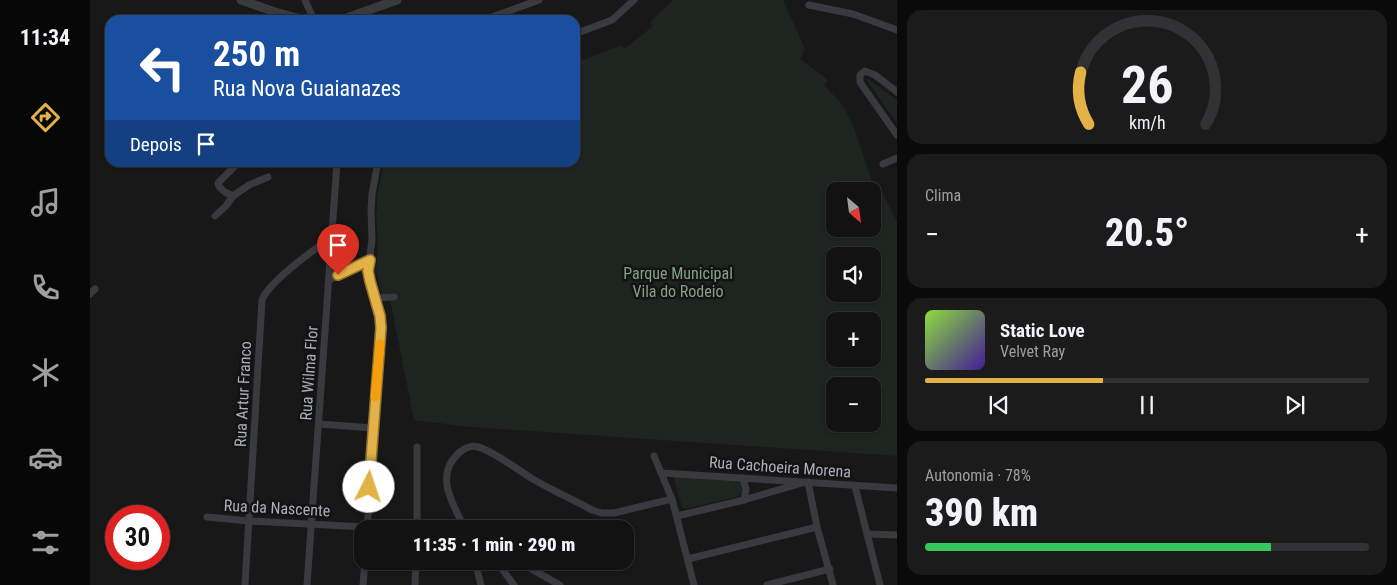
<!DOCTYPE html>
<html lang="pt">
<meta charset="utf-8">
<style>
body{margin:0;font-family:"Roboto Condensed",sans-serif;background:#1b1b1c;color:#f1f3f6;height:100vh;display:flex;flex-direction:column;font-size:19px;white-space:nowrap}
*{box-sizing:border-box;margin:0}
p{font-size:16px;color:#9c9ea0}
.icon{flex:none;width:28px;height:28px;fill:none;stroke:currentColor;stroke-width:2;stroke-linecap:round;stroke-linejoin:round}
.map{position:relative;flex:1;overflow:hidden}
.sheet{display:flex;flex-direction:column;gap:10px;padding:10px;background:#0a0a0a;width:500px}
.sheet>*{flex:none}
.hud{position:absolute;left:15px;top:15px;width:475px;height:152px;border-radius:15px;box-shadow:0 1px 4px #0004,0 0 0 1px #313233;background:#1a4fa0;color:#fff;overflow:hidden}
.needle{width:32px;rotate:152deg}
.controls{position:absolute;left:736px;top:182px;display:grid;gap:10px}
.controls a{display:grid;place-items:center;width:55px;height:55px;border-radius:10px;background:#121213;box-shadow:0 1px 4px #0004,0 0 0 1px #313233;font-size:25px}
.speed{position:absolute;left:15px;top:505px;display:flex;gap:10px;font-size:25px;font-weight:700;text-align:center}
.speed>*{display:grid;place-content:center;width:65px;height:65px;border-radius:50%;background:#121213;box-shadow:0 1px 4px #0004,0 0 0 1px #313233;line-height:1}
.speed .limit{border:8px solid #d22;background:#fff;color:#111}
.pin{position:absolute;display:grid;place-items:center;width:42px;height:42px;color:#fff;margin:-51px -21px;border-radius:50% 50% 50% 0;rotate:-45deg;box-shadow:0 0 5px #0007}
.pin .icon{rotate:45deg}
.me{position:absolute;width:55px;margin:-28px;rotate:4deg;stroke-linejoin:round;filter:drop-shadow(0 0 4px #0008)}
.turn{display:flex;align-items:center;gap:18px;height:105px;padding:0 25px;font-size:22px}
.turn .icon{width:65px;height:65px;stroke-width:2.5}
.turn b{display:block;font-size:35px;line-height:42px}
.then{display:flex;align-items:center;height:48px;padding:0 25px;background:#0003;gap:10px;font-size:19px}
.big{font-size:38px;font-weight:800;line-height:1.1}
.sheet .widget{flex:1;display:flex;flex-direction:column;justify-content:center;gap:8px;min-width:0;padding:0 18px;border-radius:15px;background:#1b1b1c}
.sheet .dial{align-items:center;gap:0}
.dial svg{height:130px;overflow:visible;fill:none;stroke:#313233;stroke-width:7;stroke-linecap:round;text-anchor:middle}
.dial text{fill:#f1f3f6;stroke:none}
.song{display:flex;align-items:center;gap:15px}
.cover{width:60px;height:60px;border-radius:8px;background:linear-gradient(135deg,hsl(90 70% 55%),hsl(260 70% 35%))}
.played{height:5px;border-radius:2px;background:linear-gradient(90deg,#e3b246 40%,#313233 40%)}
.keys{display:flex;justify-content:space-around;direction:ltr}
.heat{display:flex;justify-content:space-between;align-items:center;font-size:28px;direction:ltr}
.charge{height:8px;border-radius:4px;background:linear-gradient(90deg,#34c759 78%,#313233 0)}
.trip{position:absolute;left:264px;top:520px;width:280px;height:50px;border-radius:15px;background:#121213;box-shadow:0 1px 4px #0004,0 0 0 1px #313233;font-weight:800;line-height:50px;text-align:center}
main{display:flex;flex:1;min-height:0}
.tabs{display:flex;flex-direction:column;width:90px;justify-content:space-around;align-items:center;background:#070708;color:#9c9ea0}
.tabs .icon{width:35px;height:35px}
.tabs .on{color:#e3b246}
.tabs b{font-size:22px;color:#f1f3f6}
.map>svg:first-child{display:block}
</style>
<main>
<nav class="tabs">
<b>11:34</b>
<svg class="icon on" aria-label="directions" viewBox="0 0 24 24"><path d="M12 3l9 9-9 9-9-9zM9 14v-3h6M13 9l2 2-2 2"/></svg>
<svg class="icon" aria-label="music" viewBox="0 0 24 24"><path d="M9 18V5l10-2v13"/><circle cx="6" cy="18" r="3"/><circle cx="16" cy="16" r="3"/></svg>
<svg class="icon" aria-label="phone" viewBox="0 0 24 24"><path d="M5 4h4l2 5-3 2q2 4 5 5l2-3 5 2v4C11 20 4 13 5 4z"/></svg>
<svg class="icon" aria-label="climate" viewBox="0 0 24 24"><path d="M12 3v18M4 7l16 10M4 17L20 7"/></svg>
<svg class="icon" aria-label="car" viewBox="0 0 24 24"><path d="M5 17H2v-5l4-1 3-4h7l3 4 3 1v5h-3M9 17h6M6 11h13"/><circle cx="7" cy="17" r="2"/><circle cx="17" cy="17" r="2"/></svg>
<svg class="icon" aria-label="filters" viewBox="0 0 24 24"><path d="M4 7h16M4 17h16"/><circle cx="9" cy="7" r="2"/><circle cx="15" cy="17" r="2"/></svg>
</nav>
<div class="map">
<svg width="807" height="585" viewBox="0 0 807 585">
<rect width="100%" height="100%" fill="#181819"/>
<!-- green -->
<g fill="#1e241f" fill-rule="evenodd">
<path d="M583,0H693L715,49L710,59L738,80L734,85L751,103L763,125L784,188L790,187L807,222V456L380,427L324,420L299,294H292L286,269L288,244L286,212L287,211V196L294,163L485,162V63L531,45L534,49L563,26L560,22ZM745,191H782V229H745ZM745,256H782V294H745ZM745,321H782V359H745ZM745,386H782V424H745Z"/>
<polygon points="777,78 807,100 807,123 778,82"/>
<polygon points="583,476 650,480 653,491 647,497 595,509 592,507"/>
</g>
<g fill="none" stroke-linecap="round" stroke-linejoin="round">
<!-- minor -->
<g stroke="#393a3e" stroke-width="7">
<polyline points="215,0 224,20"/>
<polyline points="719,5 763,14 807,30"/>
<polyline points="394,20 449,0"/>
<polyline points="485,34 522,20 544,0"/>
<polyline points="807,92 785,75 775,71 770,75 770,82 774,88 807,135"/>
<path d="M147,162L145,166L128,183C129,190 138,194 143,196L159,185L178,177"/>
<polyline points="793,164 807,158"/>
<polyline points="125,216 136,206 143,196"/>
<polyline points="239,280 280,260"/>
<polyline points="0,294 5,289"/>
<polyline points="284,298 304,297"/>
<polyline points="229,424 283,428"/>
<polyline points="564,456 582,499 604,585"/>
<polyline points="572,473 807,488"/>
<polyline points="653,478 656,489 654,500"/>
<polyline points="718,482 727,527 743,585"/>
<polyline points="765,486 790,585"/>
<polyline points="587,516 654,500 712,483"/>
<polyline points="117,517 159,521 315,529"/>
<polyline points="277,529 291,328 290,316 280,281 278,271 282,240 281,210 282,194 288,162"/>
<polyline points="327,529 327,447"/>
<path d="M375,529C363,504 343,475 370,452C375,448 382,445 388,447C403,451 427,469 441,478C461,490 482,499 502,510L512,513H524L582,499"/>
<polyline points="777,534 807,535"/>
<polyline points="598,559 727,527"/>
<polyline points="385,561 391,585"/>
<polyline points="406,561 424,585"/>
<polyline points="427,561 470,585"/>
<path d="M155,585L172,300C179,281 225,249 242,237"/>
<polyline points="217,585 247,162"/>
<polyline points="273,585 275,561"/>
<polyline points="325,585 326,561"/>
<polyline points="677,585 740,569"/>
</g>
<!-- tertiary -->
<g stroke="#393a3e" stroke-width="9">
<polyline points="151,0 185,12 215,20"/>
<polyline points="251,20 307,0"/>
</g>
</g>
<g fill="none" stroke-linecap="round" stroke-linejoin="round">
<!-- route casing -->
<g stroke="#94742e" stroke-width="12">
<polyline id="route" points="248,275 280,260 278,271 280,281 290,316 291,328 279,487"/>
</g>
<!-- route -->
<use href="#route" stroke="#e3b246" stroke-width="9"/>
<!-- slow -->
<polyline stroke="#f59e0b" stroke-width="9" points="285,397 290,344"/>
</g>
<g text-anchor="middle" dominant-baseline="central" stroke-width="5" stroke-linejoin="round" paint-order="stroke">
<!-- park labels -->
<g font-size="16" fill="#84a186" stroke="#131314">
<text x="588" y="273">Parque Municipal<tspan x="588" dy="18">Vila do Rodeio</tspan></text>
</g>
<!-- street labels -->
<g font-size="16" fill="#abafb8" stroke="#131314">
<text transform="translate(219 373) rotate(-86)">Rua Wilma Flor</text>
<text transform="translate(153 394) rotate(-87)">Rua Artur Franco</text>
<text transform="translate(690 467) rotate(4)">Rua Cachoeira Morena</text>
<text transform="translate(187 508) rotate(3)">Rua da Nascente</text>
</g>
</g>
</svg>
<div class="controls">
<a><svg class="needle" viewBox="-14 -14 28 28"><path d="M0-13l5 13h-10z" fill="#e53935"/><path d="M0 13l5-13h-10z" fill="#9c9ea0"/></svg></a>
<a><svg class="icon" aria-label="sound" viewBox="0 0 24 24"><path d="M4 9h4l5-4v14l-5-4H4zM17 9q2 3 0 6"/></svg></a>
<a>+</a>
<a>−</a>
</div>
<div class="speed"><div class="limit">30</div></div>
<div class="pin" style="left:248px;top:275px;background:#d93025"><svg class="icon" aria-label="arrive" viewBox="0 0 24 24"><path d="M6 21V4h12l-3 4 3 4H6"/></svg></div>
<svg class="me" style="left:279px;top:487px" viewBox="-20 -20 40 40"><circle r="19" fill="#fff"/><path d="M0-13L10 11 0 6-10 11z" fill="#e3b246"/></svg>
<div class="trip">11:35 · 1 min · 290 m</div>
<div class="hud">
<div class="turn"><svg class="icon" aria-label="left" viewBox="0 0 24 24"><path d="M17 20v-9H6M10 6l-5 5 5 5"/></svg><div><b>250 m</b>Rua Nova Guaianazes</div></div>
<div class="then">Depois<svg class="icon" aria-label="arrive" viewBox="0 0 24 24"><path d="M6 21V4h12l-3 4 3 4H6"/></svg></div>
</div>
</div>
<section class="sheet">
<div class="widget dial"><svg viewBox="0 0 100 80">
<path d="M14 69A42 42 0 1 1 86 69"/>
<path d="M14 69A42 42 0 0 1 9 37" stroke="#e3b246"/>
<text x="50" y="56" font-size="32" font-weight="700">26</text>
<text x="50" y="72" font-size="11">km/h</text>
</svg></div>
<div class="widget"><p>Clima</p>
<div class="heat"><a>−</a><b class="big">20.5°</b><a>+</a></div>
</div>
<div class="widget">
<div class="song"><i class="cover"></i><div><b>Static Love</b><p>Velvet Ray</p></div></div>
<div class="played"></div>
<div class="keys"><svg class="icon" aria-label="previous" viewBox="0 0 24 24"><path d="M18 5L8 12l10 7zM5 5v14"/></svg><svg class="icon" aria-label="pause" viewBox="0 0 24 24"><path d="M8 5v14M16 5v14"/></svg><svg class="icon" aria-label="next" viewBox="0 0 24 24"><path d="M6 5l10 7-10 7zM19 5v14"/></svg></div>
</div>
<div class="widget"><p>Autonomia · 78%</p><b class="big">390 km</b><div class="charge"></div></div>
</section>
</main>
